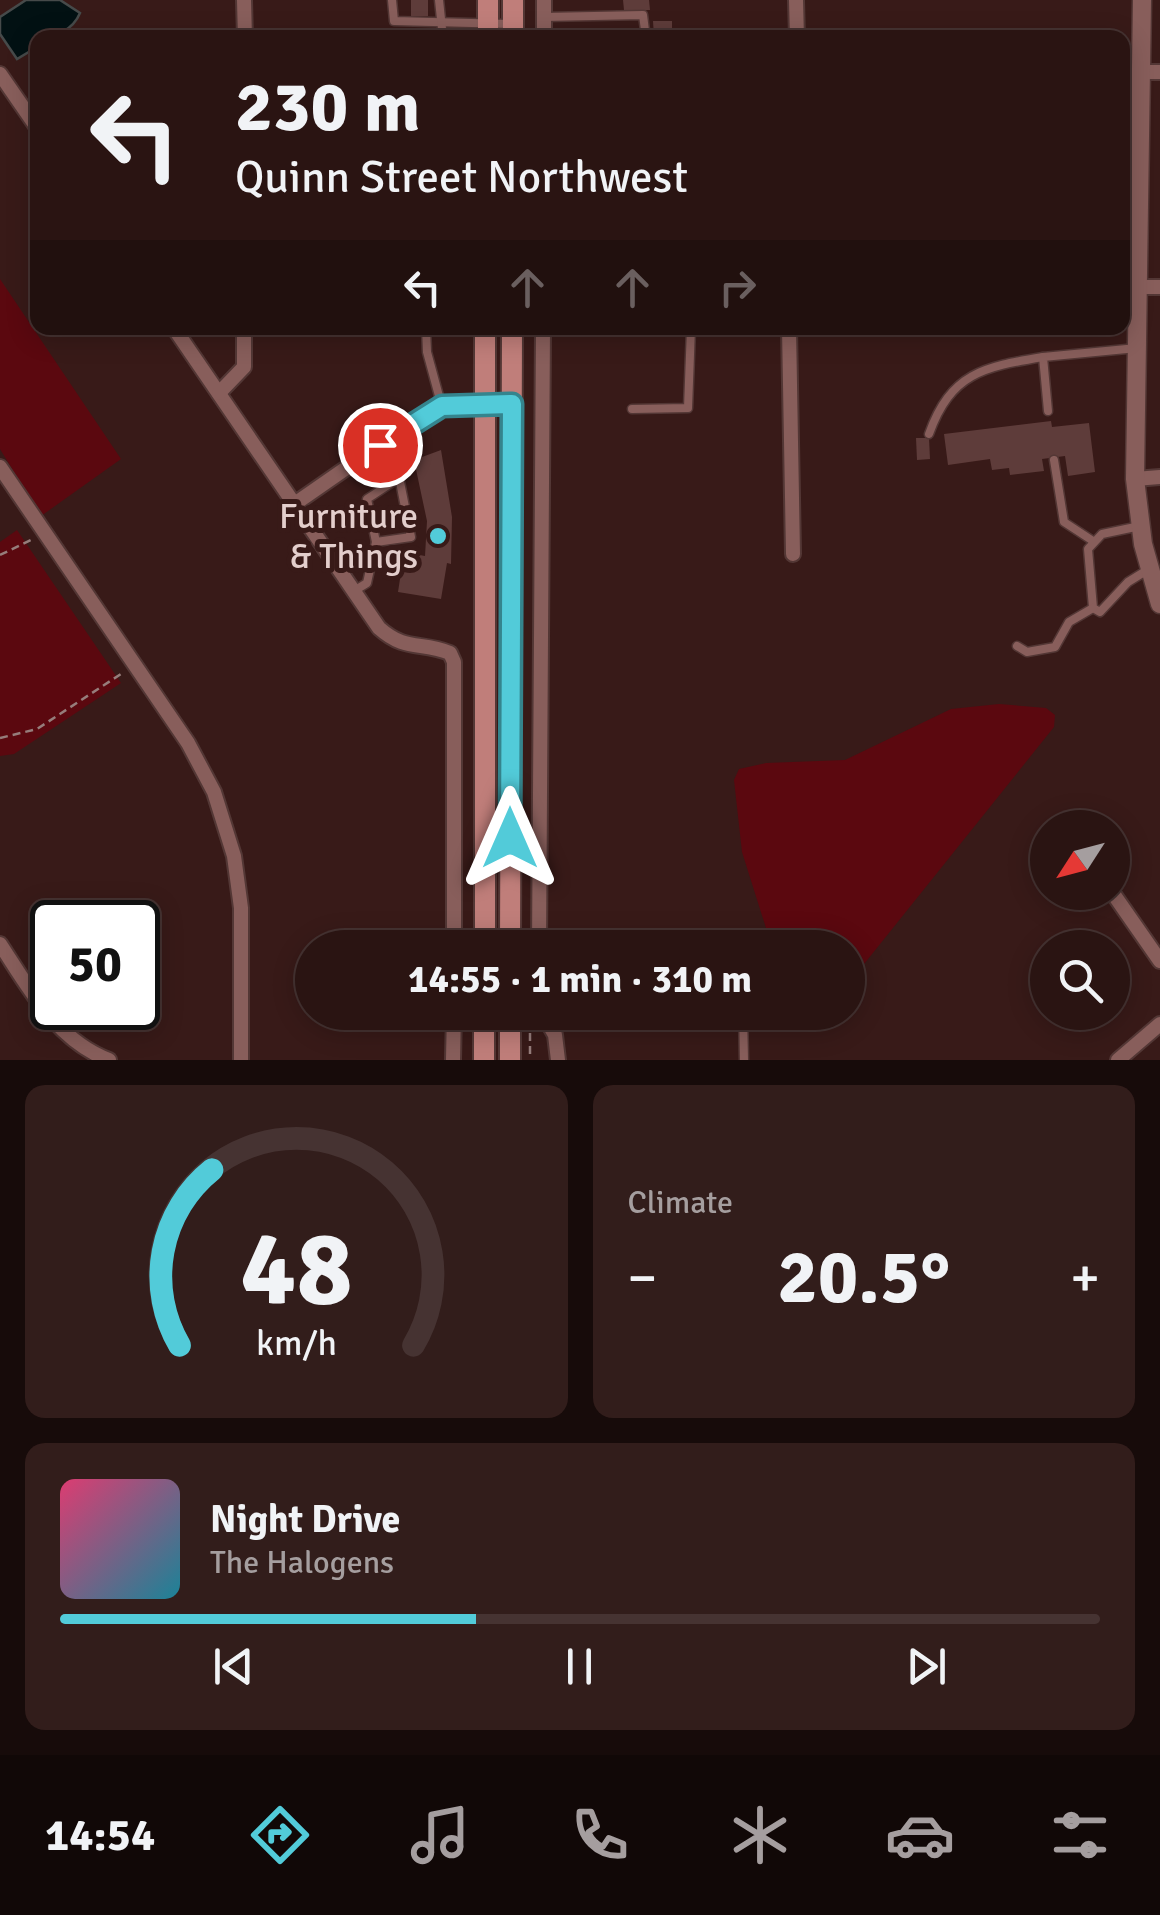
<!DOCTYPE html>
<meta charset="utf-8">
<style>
body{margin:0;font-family:Signika,sans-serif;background:#321d1b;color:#f1f3f6;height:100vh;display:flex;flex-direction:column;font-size:38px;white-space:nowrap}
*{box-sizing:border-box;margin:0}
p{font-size:32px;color:#a59e9f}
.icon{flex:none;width:55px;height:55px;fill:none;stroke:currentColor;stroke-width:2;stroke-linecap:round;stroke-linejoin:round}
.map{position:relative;height:1060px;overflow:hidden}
.details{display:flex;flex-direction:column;gap:25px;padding:25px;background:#170b0a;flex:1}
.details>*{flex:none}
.hud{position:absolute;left:30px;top:30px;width:1100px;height:305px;border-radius:20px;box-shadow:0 5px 25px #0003,0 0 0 2px #463332;background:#2a1412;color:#f1f3f6;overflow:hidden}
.needle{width:65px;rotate:234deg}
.buttons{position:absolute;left:1030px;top:810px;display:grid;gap:20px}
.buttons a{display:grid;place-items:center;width:100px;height:100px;border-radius:50%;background:#2a1412;box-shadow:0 5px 25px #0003,0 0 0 2px #463332;font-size:50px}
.speed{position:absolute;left:30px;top:900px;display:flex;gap:20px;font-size:50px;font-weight:700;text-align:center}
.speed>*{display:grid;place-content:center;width:130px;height:130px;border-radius:50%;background:#2a1412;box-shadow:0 5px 25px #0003,0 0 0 2px #463332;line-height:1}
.speed .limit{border:5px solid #111;border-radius:15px;background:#fff;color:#111}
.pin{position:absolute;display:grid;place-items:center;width:85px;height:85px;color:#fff;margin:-42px;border:5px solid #fff;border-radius:50%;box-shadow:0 2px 10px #0007}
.me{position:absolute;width:110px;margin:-55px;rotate:0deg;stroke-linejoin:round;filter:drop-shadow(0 0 8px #0008)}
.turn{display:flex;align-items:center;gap:35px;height:210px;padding:0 40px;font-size:45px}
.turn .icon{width:130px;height:130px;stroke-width:2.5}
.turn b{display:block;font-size:70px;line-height:85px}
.lanes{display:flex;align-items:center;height:95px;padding:0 40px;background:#0003;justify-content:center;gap:50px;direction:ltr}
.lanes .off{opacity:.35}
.big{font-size:75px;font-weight:700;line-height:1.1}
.details .tile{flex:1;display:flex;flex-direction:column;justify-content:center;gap:15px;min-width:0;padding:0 35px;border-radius:20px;background:#321d1b}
.details .dial{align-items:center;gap:0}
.dial svg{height:260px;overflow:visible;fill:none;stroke:#463332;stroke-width:7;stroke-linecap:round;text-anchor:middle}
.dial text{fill:#f1f3f6;stroke:none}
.song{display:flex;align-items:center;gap:30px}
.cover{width:120px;height:120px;border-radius:15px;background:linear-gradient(135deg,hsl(340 70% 55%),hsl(190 70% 35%))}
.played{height:10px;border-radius:5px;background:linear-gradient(90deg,#52cbd9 40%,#463332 40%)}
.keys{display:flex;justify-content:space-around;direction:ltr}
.heat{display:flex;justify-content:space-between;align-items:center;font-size:55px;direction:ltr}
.details .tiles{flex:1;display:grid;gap:25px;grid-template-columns:1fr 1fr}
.tile:last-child{grid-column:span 2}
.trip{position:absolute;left:295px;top:930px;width:570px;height:100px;border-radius:50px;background:#2a1412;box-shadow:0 5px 25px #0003,0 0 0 2px #463332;font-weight:700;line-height:100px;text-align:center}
.menu{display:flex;height:160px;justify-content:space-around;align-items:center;background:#110807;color:#a59e9f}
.menu .icon{width:70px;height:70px}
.menu .on{color:#52cbd9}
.menu b{font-size:45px;color:#f1f3f6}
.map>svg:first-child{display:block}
</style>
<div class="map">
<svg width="1160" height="1060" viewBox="0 0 1160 1060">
<rect width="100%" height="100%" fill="#381a18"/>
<!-- green -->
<g fill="#5b080f">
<polygon points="0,279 121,459 41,516 0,449"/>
<polygon points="17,530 121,683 14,754 0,756 0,542"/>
<polygon points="999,704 1046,708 1055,715 1054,727 848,984 848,948 772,947 742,852 734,780 739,769 766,763 845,760 951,709"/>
</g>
<!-- water -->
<path fill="#021113" stroke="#464a4a" stroke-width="2.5" d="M26,0H60L80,13C73,30 55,38 38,38L37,47L17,59L0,34V17Z"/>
<!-- building -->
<g fill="#5e3c3a">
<rect x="411" y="0" width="17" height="16"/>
<polygon points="623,0 649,0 650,10 624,10"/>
<polygon points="653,21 672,21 672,38 654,38"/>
<polygon points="623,28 635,30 635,38 590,38 590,30"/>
<polygon points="1051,421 1052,427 1089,423 1095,472 1068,476 1065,456 1042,459 1044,471 1010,475 1009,468 992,470 990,459 948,465 944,434"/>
<polygon points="916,438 929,438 930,459 917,460"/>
<polygon points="441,450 452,517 451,564 447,563 441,599 398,592 400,579 387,575 393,550 425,556 427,521 414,460"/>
</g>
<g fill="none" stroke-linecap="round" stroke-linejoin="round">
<!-- service casing -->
<g stroke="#533735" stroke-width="11">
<g id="service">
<polyline points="392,0 394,21 512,24"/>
<polyline points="439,0 443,38"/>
<polyline points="544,17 643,15 646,38"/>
<polyline points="426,328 427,352 442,407"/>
<polyline points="632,409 688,408 691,328"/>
<polyline points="1048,411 1043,357 1137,348"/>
<path d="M929,434C951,373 983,367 1043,357"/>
<polyline points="1054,460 1064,522 1093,541"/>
<polyline points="1140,526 1102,534 1088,549 1093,608 1100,612 1128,582 1149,569"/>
<polyline points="376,542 367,499 399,478"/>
<polyline points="354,591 367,583 376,542 411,537 400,482 380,446"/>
<polyline points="1017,646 1027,652 1055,647 1069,622 1093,608"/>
<polyline points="743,1012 744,1060"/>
</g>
</g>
<!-- minor casing -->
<g stroke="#533735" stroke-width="18">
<g id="minor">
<polyline points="244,0 245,38"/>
<polyline points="796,0 797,38"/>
<polyline points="544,38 544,0"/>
<polyline points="1144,72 1160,72"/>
<polyline points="0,74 38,129"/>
<polyline points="1139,287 1160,287"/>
<path d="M174,328L379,628C406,652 420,641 450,653L454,662V948"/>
<polyline points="789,328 793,554"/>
<polyline points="219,393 244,367 244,328"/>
<polyline points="0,467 188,743 214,792 234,856 241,908 241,1060"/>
<polyline points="1135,479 1160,477"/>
<polyline points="296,503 427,412 453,405 511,404"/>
<polyline points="1112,892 1160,961"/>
<path d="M0,944C29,988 56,1040 109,1060"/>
<polyline points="539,948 543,328"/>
<polyline points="542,1012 555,1035 558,1060"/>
<polyline points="453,1060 454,1012"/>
<polyline points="1118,1060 1160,1024"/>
</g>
</g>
<!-- tertiary casing -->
<g stroke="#533735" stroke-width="21">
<polyline id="tertiary" points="1142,0 1135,479 1143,544 1160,604"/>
</g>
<!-- secondary casing -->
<g stroke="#533735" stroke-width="24">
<g id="secondary">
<polyline points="513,0 513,38"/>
<polyline points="488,38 488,0"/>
<polyline points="485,328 485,948"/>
<polyline points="510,948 512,328"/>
<polyline points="484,1060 484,1012"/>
<polyline points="510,1060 510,1012"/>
</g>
</g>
<!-- path -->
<g stroke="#967d7b" stroke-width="2.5" stroke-dasharray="8 5" stroke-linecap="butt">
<polyline points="0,555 33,539"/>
<polyline points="0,738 37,729 124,672"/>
<polyline points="530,1054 530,1019"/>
</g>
<!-- service -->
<use href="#service" stroke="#885e5b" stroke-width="8"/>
<!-- minor -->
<use href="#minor" stroke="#885e5b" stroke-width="14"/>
<!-- tertiary -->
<use href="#tertiary" stroke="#885e5b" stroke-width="18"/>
<!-- secondary -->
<use href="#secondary" stroke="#c07e7a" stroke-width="20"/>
</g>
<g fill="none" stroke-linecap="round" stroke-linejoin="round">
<!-- route casing -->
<g stroke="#35848d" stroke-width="25">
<polyline id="route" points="380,445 442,406 512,404 510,838"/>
</g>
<!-- route -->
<use href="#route" stroke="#52cbd9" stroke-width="18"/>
</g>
<!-- markers -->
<circle fill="#52cbd9" stroke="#381a18" stroke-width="4" cx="438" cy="536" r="10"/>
<g text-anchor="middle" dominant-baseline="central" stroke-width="10" stroke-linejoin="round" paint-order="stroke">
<!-- poi labels -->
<g font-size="35" fill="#e3cecc" stroke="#381a18" text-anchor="end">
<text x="418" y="516">Furniture<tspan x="418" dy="40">&amp; Things</tspan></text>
</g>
</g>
</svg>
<div class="buttons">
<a><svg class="needle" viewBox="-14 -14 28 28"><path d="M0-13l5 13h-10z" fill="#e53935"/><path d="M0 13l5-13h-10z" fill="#a59e9f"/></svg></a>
<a><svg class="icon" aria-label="search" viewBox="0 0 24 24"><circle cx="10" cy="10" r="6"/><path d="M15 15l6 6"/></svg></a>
</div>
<div class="speed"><div class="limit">50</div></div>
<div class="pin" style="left:380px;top:445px;background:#d93025"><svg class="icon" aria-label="arrive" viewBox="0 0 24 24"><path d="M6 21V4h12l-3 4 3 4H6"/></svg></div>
<svg class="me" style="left:510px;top:838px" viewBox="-20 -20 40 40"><path d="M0-17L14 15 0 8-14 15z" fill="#52cbd9" stroke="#fff" stroke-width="4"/></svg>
<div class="trip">14:55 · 1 min · 310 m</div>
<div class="hud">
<div class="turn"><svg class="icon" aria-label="left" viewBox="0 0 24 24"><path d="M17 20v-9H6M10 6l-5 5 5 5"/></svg><div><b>230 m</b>Quinn Street Northwest</div></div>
<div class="lanes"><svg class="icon" aria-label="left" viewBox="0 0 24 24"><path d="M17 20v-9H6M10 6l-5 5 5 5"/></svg><svg class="icon off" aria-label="ahead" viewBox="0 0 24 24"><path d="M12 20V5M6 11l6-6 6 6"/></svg><svg class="icon off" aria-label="ahead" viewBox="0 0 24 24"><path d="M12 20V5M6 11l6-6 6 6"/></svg><svg class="icon off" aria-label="right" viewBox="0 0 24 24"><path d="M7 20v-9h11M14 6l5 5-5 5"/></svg></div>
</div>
</div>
<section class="details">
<div class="tiles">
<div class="tile dial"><svg viewBox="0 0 100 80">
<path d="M14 69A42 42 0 1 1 86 69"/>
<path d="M14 69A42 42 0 0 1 24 15" stroke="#52cbd9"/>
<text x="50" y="56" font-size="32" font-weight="700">48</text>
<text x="50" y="72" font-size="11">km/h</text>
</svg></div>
<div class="tile"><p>Climate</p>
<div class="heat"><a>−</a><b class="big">20.5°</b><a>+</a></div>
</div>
<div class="tile">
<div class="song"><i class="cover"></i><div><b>Night Drive</b><p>The Halogens</p></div></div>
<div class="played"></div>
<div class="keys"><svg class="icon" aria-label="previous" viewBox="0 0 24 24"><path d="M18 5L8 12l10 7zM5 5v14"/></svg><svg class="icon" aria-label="pause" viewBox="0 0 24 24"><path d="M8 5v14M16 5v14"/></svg><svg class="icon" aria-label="next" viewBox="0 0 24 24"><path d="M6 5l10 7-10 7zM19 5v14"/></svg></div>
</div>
</div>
</section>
<nav class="menu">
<b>14:54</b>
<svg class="icon on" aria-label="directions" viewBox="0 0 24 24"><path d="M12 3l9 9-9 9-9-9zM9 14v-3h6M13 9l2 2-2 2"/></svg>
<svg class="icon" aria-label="music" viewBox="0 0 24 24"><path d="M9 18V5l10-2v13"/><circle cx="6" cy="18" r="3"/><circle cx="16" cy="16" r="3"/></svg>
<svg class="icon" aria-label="phone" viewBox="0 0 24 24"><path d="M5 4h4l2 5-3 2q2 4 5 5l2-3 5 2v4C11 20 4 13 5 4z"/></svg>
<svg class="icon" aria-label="climate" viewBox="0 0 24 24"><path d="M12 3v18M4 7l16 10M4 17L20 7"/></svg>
<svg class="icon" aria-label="car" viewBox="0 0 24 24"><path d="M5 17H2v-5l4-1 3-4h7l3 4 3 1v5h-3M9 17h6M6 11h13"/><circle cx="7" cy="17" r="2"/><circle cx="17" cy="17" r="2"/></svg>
<svg class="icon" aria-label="filters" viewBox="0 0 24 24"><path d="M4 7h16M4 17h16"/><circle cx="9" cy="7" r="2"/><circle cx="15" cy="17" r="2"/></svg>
</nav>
